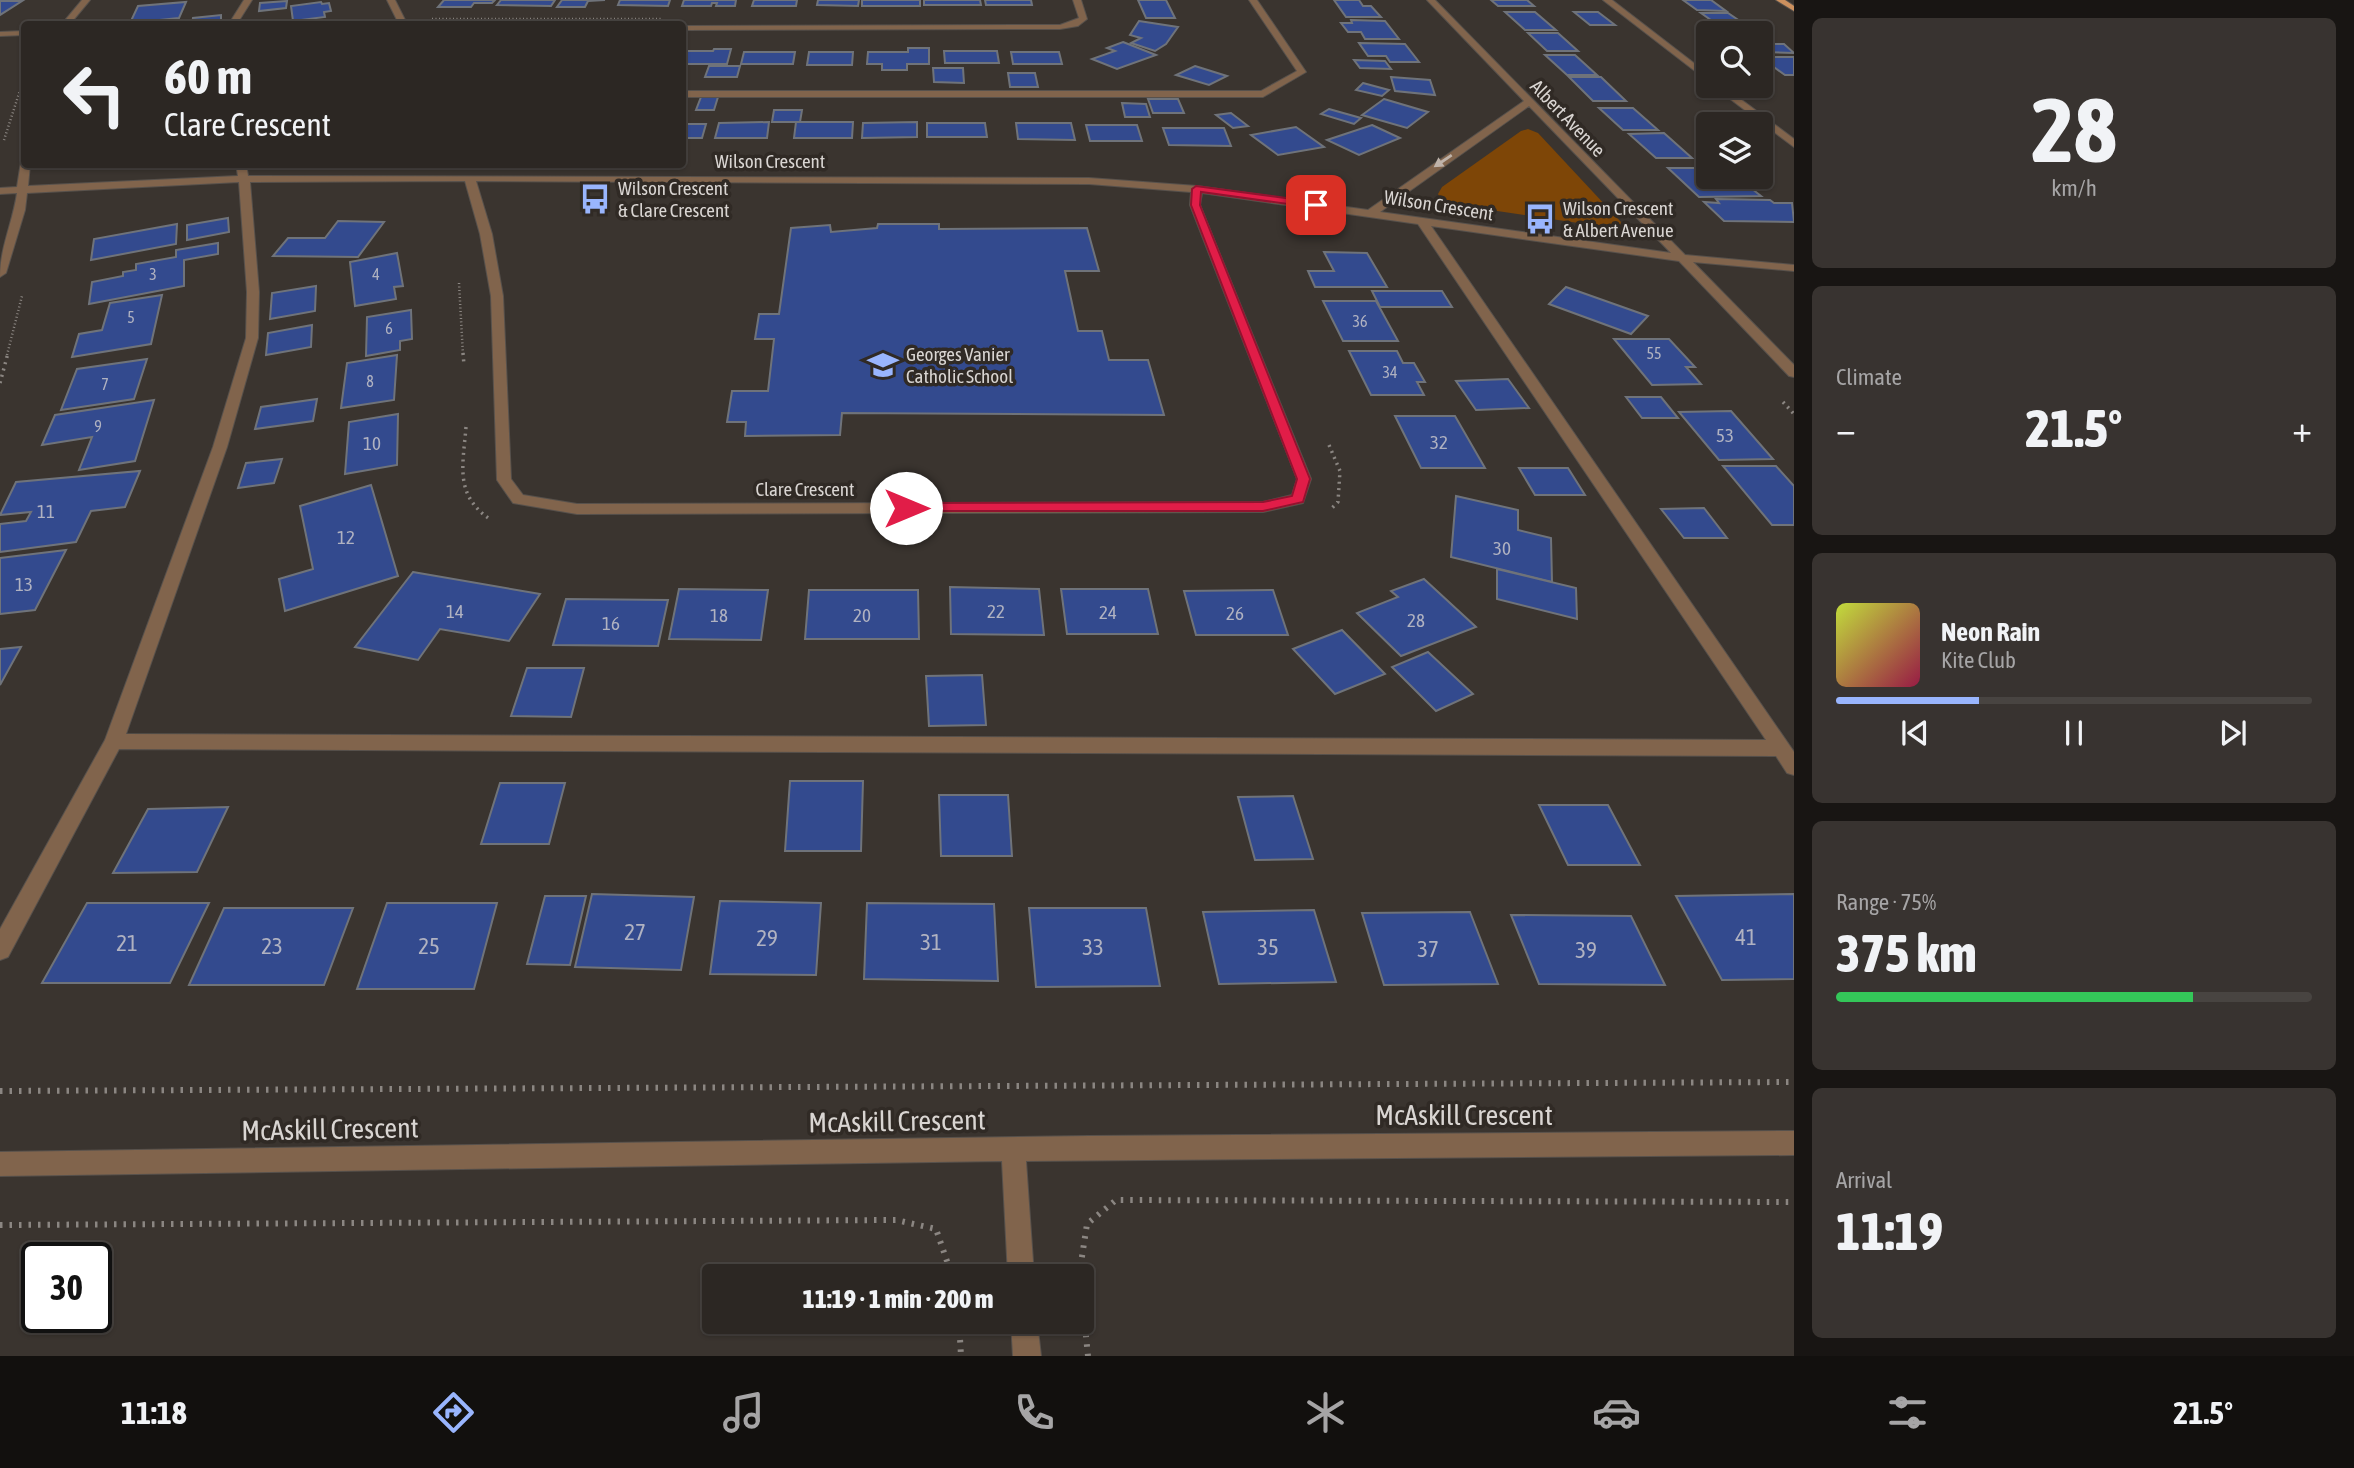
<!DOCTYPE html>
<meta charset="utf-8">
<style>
body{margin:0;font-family:"Asap Condensed",sans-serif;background:#383330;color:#f1f3f6;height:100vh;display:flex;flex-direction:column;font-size:26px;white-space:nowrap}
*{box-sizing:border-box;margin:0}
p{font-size:23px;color:#a6a5a6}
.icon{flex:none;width:38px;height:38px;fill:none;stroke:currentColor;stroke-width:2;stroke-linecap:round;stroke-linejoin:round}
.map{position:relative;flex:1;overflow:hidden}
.details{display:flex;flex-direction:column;gap:18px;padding:18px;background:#181513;width:560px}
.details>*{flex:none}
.banner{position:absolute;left:21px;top:21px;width:665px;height:147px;border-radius:7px;box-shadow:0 2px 5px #0004,0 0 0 2px #484441;background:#2c2723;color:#f1f3f6;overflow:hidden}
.buttons{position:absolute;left:1696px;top:21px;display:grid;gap:14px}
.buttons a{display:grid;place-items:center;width:77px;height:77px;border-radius:7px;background:#2c2723;box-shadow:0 2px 5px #0004,0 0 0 2px #484441;font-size:35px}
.speed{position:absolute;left:21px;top:1242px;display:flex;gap:14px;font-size:35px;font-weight:700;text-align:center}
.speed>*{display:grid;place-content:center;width:91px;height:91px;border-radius:50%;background:#2c2723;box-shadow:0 2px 5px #0004,0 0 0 2px #484441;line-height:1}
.speed .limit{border:4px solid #111;border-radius:10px;background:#fff;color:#111}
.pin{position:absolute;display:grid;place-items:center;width:60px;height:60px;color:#fff;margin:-30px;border-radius:14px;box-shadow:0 4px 10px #0006}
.me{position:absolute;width:77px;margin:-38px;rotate:90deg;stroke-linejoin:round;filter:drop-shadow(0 0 5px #0008)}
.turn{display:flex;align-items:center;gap:24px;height:147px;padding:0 28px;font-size:32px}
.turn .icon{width:91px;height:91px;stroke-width:2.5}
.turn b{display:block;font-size:49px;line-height:60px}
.big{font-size:52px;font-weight:800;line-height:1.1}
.details .tile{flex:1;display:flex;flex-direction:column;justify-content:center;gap:10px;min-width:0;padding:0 24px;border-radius:10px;background:#383330}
.details .dial{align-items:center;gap:0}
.dial b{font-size:91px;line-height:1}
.song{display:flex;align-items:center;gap:21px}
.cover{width:84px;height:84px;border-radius:10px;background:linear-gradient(135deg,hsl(70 70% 55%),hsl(340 70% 35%))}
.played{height:7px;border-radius:4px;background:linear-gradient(90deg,#99b5fd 30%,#484441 30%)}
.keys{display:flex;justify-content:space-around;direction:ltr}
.heat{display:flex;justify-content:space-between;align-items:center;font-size:38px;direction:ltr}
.charge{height:10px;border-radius:5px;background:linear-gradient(90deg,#34c759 75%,#484441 0)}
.trip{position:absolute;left:702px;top:1264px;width:392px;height:70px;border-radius:7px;background:#2c2723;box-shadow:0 2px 5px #0004,0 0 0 2px #484441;font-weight:800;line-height:70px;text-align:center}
.menu{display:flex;height:112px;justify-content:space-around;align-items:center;background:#12100e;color:#a6a5a6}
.menu .icon{width:49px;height:49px}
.menu .selected{color:#99b5fd}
.menu b{font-size:32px;color:#f1f3f6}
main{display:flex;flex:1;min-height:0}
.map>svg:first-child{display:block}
</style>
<main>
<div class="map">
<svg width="1794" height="1356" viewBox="0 0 1794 1356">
<rect width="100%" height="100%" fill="#3a342f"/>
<!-- green -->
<polygon fill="#7e4607" points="1528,129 1538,133 1621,222 1619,229 1443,203 1438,194 1442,187 1521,131"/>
<!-- building -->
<g fill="#334a8e" stroke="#6f737a" stroke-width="2">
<polygon points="444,0 495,0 492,3 474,3 471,7 438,7"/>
<polygon points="501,0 555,0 551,6 497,5"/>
<polygon points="562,0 605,0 588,1 585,7 557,7"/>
<polygon points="620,0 670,0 668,6 618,5"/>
<polygon points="684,0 736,0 735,6 716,6 717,3 712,3 711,6 682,6"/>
<polygon points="754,0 797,0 796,6 752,6"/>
<polygon points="818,0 859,0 858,6 817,5"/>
<rect x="862" y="0" width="58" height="6"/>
<polygon points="924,0 980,0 981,5 924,5"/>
<polygon points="985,0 1031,0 1032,5 986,5"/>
<polygon points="1138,0 1166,0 1175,18 1146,18"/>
<polygon points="1334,0 1359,0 1363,6 1371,6 1381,17 1346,17"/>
<polygon points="1491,0 1527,0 1534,6 1498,6"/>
<polygon points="1683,0 1711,0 1726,11 1697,10"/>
<polygon points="0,1 22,1 0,15"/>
<polygon points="287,1 286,8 259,11 260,3"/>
<polygon points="186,2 179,18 130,23 138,6"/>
<polygon points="321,2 322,4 329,3 331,11 324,12 325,17 293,21 291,6"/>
<polygon points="1505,12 1535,12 1556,30 1525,30"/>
<polygon points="1574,12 1598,12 1615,25 1590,25"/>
<polygon points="1701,13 1728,13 1753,30 1725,30"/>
<polygon points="221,15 221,21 192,24 193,18"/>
<polygon points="1351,20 1385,21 1399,39 1365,39 1361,32 1348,32 1341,23 1352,23"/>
<polygon points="1139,21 1178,27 1166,44 1155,51 1131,43 1141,38 1130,35"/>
<polygon points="1528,33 1558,33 1578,51 1547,51"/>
<polygon points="1760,38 1771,44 1784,44 1794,53 1760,52"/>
<polygon points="1123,42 1156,55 1117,69 1092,59 1115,51 1107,48"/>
<polygon points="1359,43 1405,44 1419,62 1390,62 1386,56 1368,56"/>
<polygon points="908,48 929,48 929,64 907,64 907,70 882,70 882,64 867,64 868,52 908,52"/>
<polygon points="714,49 731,49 727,64 682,64 682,51 713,51"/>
<polygon points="944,51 997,51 999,63 945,63"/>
<polygon points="744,52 795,52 793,64 741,64"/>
<polygon points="809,52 853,52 852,65 807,65"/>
<polygon points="1011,52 1059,52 1062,64 1013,64"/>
<polygon points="1545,55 1575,55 1597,75 1567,75"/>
<polygon points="1760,57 1794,57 1794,75 1785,75"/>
<polygon points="1354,60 1385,61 1391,69 1360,68"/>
<polygon points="709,66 740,66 737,77 705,77"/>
<polygon points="1195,66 1227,76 1209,85 1176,75"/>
<polygon points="933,68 963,68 964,83 934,82"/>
<polygon points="1008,73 1035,73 1038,87 1010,87"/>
<polygon points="1391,77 1430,80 1435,95 1395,91"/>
<polygon points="1569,77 1601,77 1626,101 1593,101"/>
<polygon points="1363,83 1389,90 1382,96 1356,90"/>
<polygon points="701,97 718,97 714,110 696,110"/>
<polygon points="1148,99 1178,99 1184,113 1153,113"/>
<polygon points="1384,99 1428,112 1407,128 1362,115"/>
<polygon points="1122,103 1146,104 1150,117 1125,117"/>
<polygon points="1599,108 1633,108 1658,130 1623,130"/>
<polygon points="1329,109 1361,118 1354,124 1321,114"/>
<polygon points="774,110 802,110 800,122 772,122"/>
<polygon points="1231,113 1248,126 1233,128 1216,115"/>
<polygon points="1710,118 1739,118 1747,124 1718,124"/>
<polygon points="769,122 767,138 715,138 719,123"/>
<polygon points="796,122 853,122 852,138 794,138"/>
<polygon points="917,122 917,137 862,138 863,123"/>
<polygon points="927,123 985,123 987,137 927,137"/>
<polygon points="1016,123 1071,123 1075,140 1018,139"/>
<polygon points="682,124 706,124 702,138 682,138"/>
<polygon points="1086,125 1137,125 1142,141 1090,141"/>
<polygon points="1372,125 1400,138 1359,155 1327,140"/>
<polygon points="1296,127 1324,147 1278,155 1251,135"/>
<polygon points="1163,128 1224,128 1231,146 1169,145"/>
<polygon points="1664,133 1692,158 1656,158 1629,134"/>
<polygon points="1668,168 1706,168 1708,177 1737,177 1761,196 1699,197"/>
<polygon points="1716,199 1770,200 1774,203 1792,203 1794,222 1724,221 1704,202 1719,203"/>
<polygon points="228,218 229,232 187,240 187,225"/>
<polygon points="338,221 384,222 358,257 273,256 288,238 325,238"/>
<polygon points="177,224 176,244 91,260 94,239"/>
<polygon points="878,224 939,224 939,229 1087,228 1099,271 1065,271 1078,331 1102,331 1109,360 1148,360 1164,415 842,413 840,435 745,436 746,422 727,422 732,391 768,391 774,339 755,339 759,314 779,314 791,228 830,225 831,232 877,228"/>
<polygon points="218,243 218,254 184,260 184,286 89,304 92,282 123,276 123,272 136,270 136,264 176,257 176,250"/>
<polygon points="1324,252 1367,253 1387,287 1315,287 1308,271 1334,271"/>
<polygon points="397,253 403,286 394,287 396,299 355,306 350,262"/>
<polygon points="316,286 315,311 270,319 272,293"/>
<polygon points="1566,287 1648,316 1631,334 1549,304"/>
<polygon points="1372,291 1442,291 1452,307 1380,307"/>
<polygon points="162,295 151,344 72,357 79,334 102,330 110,303"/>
<polygon points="1323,301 1376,301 1398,341 1343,341"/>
<polygon points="411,310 412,339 400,341 400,350 366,356 367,317"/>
<polygon points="312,325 311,347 266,355 268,333"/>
<polygon points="1614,339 1669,339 1695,367 1686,367 1701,384 1652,385"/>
<polygon points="1349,351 1397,351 1403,363 1414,363 1425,382 1417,382 1424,395 1371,395"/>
<polygon points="397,355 394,400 341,408 347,363"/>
<polygon points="147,359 134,399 61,410 77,369"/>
<polygon points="1508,379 1529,408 1476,410 1456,381"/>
<polygon points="1626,397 1661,397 1678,418 1642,418"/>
<polygon points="317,399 313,421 255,429 261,407"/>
<polygon points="154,400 135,461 79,470 92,437 42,445 55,415"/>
<polygon points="1731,411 1773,459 1719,460 1679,412"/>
<polygon points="398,414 397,465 345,474 349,422"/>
<polygon points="1395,416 1455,416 1485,468 1421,468"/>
<polygon points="282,459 274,483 238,488 246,463"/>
<polygon points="1723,466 1776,466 1794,486 1794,525 1772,525"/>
<polygon points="1519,468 1568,468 1585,495 1535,495"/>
<polygon points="140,471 125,507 91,511 76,542 0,552 0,524 26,521 31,512 0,515 16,482"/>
<polygon points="371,485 398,576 285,611 279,579 313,569 300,506"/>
<polygon points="1456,496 1518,510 1518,530 1551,538 1552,582 1451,557"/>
<polygon points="1704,508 1727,538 1684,538 1661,509"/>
<polygon points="66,550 35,610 0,614 0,558"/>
<polygon points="1497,569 1576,588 1577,619 1497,599"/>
<polygon points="413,572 540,594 509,641 440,629 418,660 355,647"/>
<polygon points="1424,579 1476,627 1401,656 1357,613 1398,597 1391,591"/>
<polygon points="950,587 1039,589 1044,635 951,634"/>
<polygon points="679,589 768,590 761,640 669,639"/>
<polygon points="1061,589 1148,589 1158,634 1067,634"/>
<polygon points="809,590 918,590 919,639 805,639"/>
<polygon points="1273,590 1288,635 1196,635 1184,591"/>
<polygon points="566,599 668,600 658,646 553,645"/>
<polygon points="1342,630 1385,674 1335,694 1293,649"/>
<polygon points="21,647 0,685 0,649"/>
<polygon points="1428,652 1473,694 1436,711 1392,667"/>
<polygon points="527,668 584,668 571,717 511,716"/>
<polygon points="982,675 986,725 929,726 926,676"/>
<polygon points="790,781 863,781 861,851 785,851"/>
<polygon points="500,783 565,783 549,844 481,844"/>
<polygon points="939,795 1008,795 1012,856 941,856"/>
<polygon points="1293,796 1313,859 1255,860 1238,797"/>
<polygon points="1539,805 1608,805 1640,865 1568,865"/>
<polygon points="228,807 197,872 113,873 148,809"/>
<polygon points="592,894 694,897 681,970 575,967"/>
<polygon points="1794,894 1794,979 1722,980 1676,896"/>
<polygon points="545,896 586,896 570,965 527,964"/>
<polygon points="720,901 821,903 816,975 710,974"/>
<polygon points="87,903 209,903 170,983 42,983"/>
<polygon points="387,903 497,903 474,989 357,989"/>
<polygon points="867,903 994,904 998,981 864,979"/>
<polygon points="224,908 353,908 324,985 189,985"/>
<polygon points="1029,908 1146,908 1160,986 1036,987"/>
<polygon points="1314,910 1336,982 1219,984 1203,912"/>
<polygon points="1470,912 1498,984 1384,985 1362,913"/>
<polygon points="1511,915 1631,916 1665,985 1539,984"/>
</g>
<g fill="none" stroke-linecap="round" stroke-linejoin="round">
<!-- minor casing -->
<g stroke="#57514c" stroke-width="2">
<g id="minor">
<polygon points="82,0 90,0 70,24 62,24"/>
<polygon points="244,0 252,0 240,19 240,24 232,24 232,19"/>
<polygon points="387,0 395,0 407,24 399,24"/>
<polygon points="1073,0 1081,0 1087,19 1078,26 1060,29 682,30 682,26 1060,25 1079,18"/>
<polygon points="1249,0 1257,0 1306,72 1263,97 682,97 682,91 1261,91 1297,71"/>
<path d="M1427,0H1435L1685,255L1794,265V271L1693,262L1794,365V377L1789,376L1679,261L1431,226L1794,752V775L1787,773L1776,756L119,749L8,957L0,960V929L105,740L213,447L246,338L247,292L239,182L27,193L25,210L6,273L0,277C0,247 13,222 17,193L0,194V188L17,187L21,162L30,164L28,186L238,176L236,164H246L248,176L1089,178L1197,186L1368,210L1524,101ZM1529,106L1671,253L1380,212ZM465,181L480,234L491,296L497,480L513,503L577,514L1263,512L1303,503L1311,479L1200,205L1202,193L1418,224L1766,740L126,734L227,447L258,338L259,292L250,182ZM476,181L1089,184L1191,192L1190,205L1297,479L1292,495L1263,502L577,504L523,495L511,479L503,296L492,234Z"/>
<polygon points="1603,0 1612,0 1708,74 1708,81"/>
<polygon points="24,31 24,35 0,36 0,32"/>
<polygon points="1713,86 1723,86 1794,139 1794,147"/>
<polygon points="1794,1131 1794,1155 1026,1161 1034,1276 1008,1276 1002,1161 0,1176 0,1152 1089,1136"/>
<polygon points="1011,1321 1037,1321 1041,1356 1013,1356"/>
</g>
</g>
<!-- major casing -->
<g stroke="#57514c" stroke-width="2">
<polygon id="major" points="1776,0 1785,0 1794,6 1794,11"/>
</g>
<!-- path-far2 -->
<g stroke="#8b8682" stroke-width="2.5" stroke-dasharray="1 2.5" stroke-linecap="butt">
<polyline points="432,19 661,19"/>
<polyline points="4,140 24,78"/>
<polyline points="459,283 463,355"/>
<polyline points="7,355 22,296"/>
</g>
<!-- path-far1 -->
<g stroke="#8b8682" stroke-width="3.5" stroke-dasharray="2 4.5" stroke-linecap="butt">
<polyline points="463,353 464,365"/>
<polyline points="0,383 8,353"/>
<polyline points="1783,402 1794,414"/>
<path d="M466,427C463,466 454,495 491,520"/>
<polyline points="1329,445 1340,471 1338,502 1330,510"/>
</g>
<!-- path -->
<g stroke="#8b8682" stroke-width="6" stroke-dasharray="2.5 7" stroke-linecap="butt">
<polyline points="0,1091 1794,1082"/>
<polyline points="0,1225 896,1220 936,1229 952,1276"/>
<polyline points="1079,1276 1087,1224 1116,1200 1794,1202"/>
<polyline points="1082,1297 1088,1356"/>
<polyline points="959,1321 961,1356"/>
</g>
<!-- minor -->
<use href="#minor" fill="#81644c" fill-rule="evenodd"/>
<!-- major -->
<use href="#major" fill="#cc905e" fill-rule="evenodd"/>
</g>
<!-- one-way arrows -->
<defs><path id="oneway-solid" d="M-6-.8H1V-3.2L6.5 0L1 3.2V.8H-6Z" transform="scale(1.75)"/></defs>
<use fill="#bfb3aa" href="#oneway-solid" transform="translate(1443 161) rotate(146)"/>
<!-- route -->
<polygon fill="#e11d48" stroke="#92132f" stroke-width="2" points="1196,186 1316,202 1321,205 1316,208 1201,192 1200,205 1310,479 1303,502 1263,511 901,511 899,508 906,503 1263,502 1292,496 1297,479 1191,205 1192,189"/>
<!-- icons -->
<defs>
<g id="bus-bare" transform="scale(2.415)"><path d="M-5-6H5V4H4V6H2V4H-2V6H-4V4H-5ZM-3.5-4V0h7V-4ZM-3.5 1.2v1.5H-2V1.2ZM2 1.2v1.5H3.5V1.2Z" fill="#99b5fd" stroke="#302a25" stroke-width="2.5" paint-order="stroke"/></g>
<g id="school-bare" transform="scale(2.415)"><path d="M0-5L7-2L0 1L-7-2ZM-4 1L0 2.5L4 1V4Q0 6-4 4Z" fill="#99b5fd" stroke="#302a25" stroke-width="2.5" paint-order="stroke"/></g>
</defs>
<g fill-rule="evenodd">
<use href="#bus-bare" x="595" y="199"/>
<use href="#bus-bare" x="1540" y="219"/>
<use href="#school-bare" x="883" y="365"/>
</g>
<g text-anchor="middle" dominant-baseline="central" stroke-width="7" stroke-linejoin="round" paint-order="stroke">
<!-- far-number labels -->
<g font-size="16" fill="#b0b2c1">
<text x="153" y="274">3</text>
<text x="376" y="274">4</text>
<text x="131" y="317">5</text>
<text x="1360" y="321">36</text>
<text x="389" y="328">6</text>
<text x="1654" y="353">55</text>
<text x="1390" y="372">34</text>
<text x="370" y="381">8</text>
<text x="105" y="384">7</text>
<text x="98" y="426">9</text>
</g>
<!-- far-street labels -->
<g font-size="19" fill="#d9d5d2" stroke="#302a25">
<text transform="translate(1568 118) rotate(46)">Albert Avenue</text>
<text x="770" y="161">Wilson Crescent</text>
<text transform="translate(1439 205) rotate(9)">Wilson Crescent</text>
<text x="805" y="489">Clare Crescent</text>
</g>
<!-- far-poi labels -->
<g font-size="19" fill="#d9d5d2" stroke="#302a25" text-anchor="start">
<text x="618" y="188">Wilson Crescent<tspan x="618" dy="22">&amp; Clare Crescent</tspan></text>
<text x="1563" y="208">Wilson Crescent<tspan x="1563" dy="22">&amp; Albert Avenue</tspan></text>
<text x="906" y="354">Georges Vanier<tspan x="906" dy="22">Catholic School</tspan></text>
</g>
<!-- number labels -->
<g font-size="19" fill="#b0b2c1">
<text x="1725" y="435">53</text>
<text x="1439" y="442">32</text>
<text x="372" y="443">10</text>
<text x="46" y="511">11</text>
<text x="346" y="537">12</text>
<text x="1502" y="548">30</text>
<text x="24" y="584">13</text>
<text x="455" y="611">14</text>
<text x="996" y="611">22</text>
<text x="1108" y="612">24</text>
<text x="1235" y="613">26</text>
<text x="719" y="615">18</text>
<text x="862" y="615">20</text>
<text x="1416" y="620">28</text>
<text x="611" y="623">16</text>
</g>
<!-- near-number labels -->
<g font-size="23" fill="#b0b2c1">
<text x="635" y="932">27</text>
<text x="1746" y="937">41</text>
<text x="767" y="938">29</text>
<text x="931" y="942">31</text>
<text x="127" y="943">21</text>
<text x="272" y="946">23</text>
<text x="429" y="946">25</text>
<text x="1093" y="947">33</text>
<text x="1268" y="947">35</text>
<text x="1428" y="949">37</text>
<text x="1586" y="950">39</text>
</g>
<!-- near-street labels -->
<g font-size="28" fill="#d9d5d2" stroke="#302a25">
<text x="1464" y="1115">McAskill Crescent</text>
<text transform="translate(897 1121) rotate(-1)">McAskill Crescent</text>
<text transform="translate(330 1129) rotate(-1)">McAskill Crescent</text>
</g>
</g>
</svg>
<div class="buttons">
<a><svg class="icon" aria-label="search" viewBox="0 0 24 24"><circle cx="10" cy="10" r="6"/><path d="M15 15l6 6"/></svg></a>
<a><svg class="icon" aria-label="layers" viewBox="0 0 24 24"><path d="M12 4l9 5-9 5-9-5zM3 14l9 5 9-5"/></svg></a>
</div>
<div class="speed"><div class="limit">30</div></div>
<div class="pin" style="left:1316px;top:205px;background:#d93025"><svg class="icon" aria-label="arrive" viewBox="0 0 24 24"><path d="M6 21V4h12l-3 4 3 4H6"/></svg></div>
<svg class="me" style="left:906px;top:508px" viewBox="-20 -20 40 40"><circle r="19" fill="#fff"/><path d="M0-13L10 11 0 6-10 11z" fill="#e11d48"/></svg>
<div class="trip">11:19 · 1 min · 200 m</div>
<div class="banner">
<div class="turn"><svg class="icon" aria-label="left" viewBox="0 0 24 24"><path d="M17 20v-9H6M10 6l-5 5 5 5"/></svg><div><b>60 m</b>Clare Crescent</div></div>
</div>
</div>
<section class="details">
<div class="tile dial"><b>28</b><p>km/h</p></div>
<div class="tile"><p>Climate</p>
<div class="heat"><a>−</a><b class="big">21.5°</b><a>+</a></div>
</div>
<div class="tile">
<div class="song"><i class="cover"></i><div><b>Neon Rain</b><p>Kite Club</p></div></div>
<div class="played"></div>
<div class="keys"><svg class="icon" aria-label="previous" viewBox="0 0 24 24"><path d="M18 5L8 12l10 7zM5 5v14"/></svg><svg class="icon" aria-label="pause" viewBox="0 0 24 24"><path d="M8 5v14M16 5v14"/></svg><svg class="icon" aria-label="next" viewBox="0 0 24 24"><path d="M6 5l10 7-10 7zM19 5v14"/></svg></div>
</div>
<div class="tile"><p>Range · 75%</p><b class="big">375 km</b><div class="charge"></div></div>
<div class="tile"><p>Arrival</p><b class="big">11:19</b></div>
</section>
</main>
<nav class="menu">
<b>11:18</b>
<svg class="icon selected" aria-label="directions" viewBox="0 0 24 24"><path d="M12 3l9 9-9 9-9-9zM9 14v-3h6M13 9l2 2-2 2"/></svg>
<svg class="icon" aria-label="music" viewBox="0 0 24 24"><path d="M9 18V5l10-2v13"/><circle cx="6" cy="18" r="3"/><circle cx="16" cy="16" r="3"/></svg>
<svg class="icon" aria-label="phone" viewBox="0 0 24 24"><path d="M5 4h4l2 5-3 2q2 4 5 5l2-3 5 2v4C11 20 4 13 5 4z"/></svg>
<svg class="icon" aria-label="climate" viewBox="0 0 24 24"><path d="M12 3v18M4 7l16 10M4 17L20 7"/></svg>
<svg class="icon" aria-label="car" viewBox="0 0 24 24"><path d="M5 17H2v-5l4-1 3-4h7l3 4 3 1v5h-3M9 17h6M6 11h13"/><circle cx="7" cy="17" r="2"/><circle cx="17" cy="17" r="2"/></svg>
<svg class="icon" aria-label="filters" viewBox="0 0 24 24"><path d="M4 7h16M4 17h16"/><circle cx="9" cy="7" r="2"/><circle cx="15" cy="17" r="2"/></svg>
<b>21.5°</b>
</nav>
